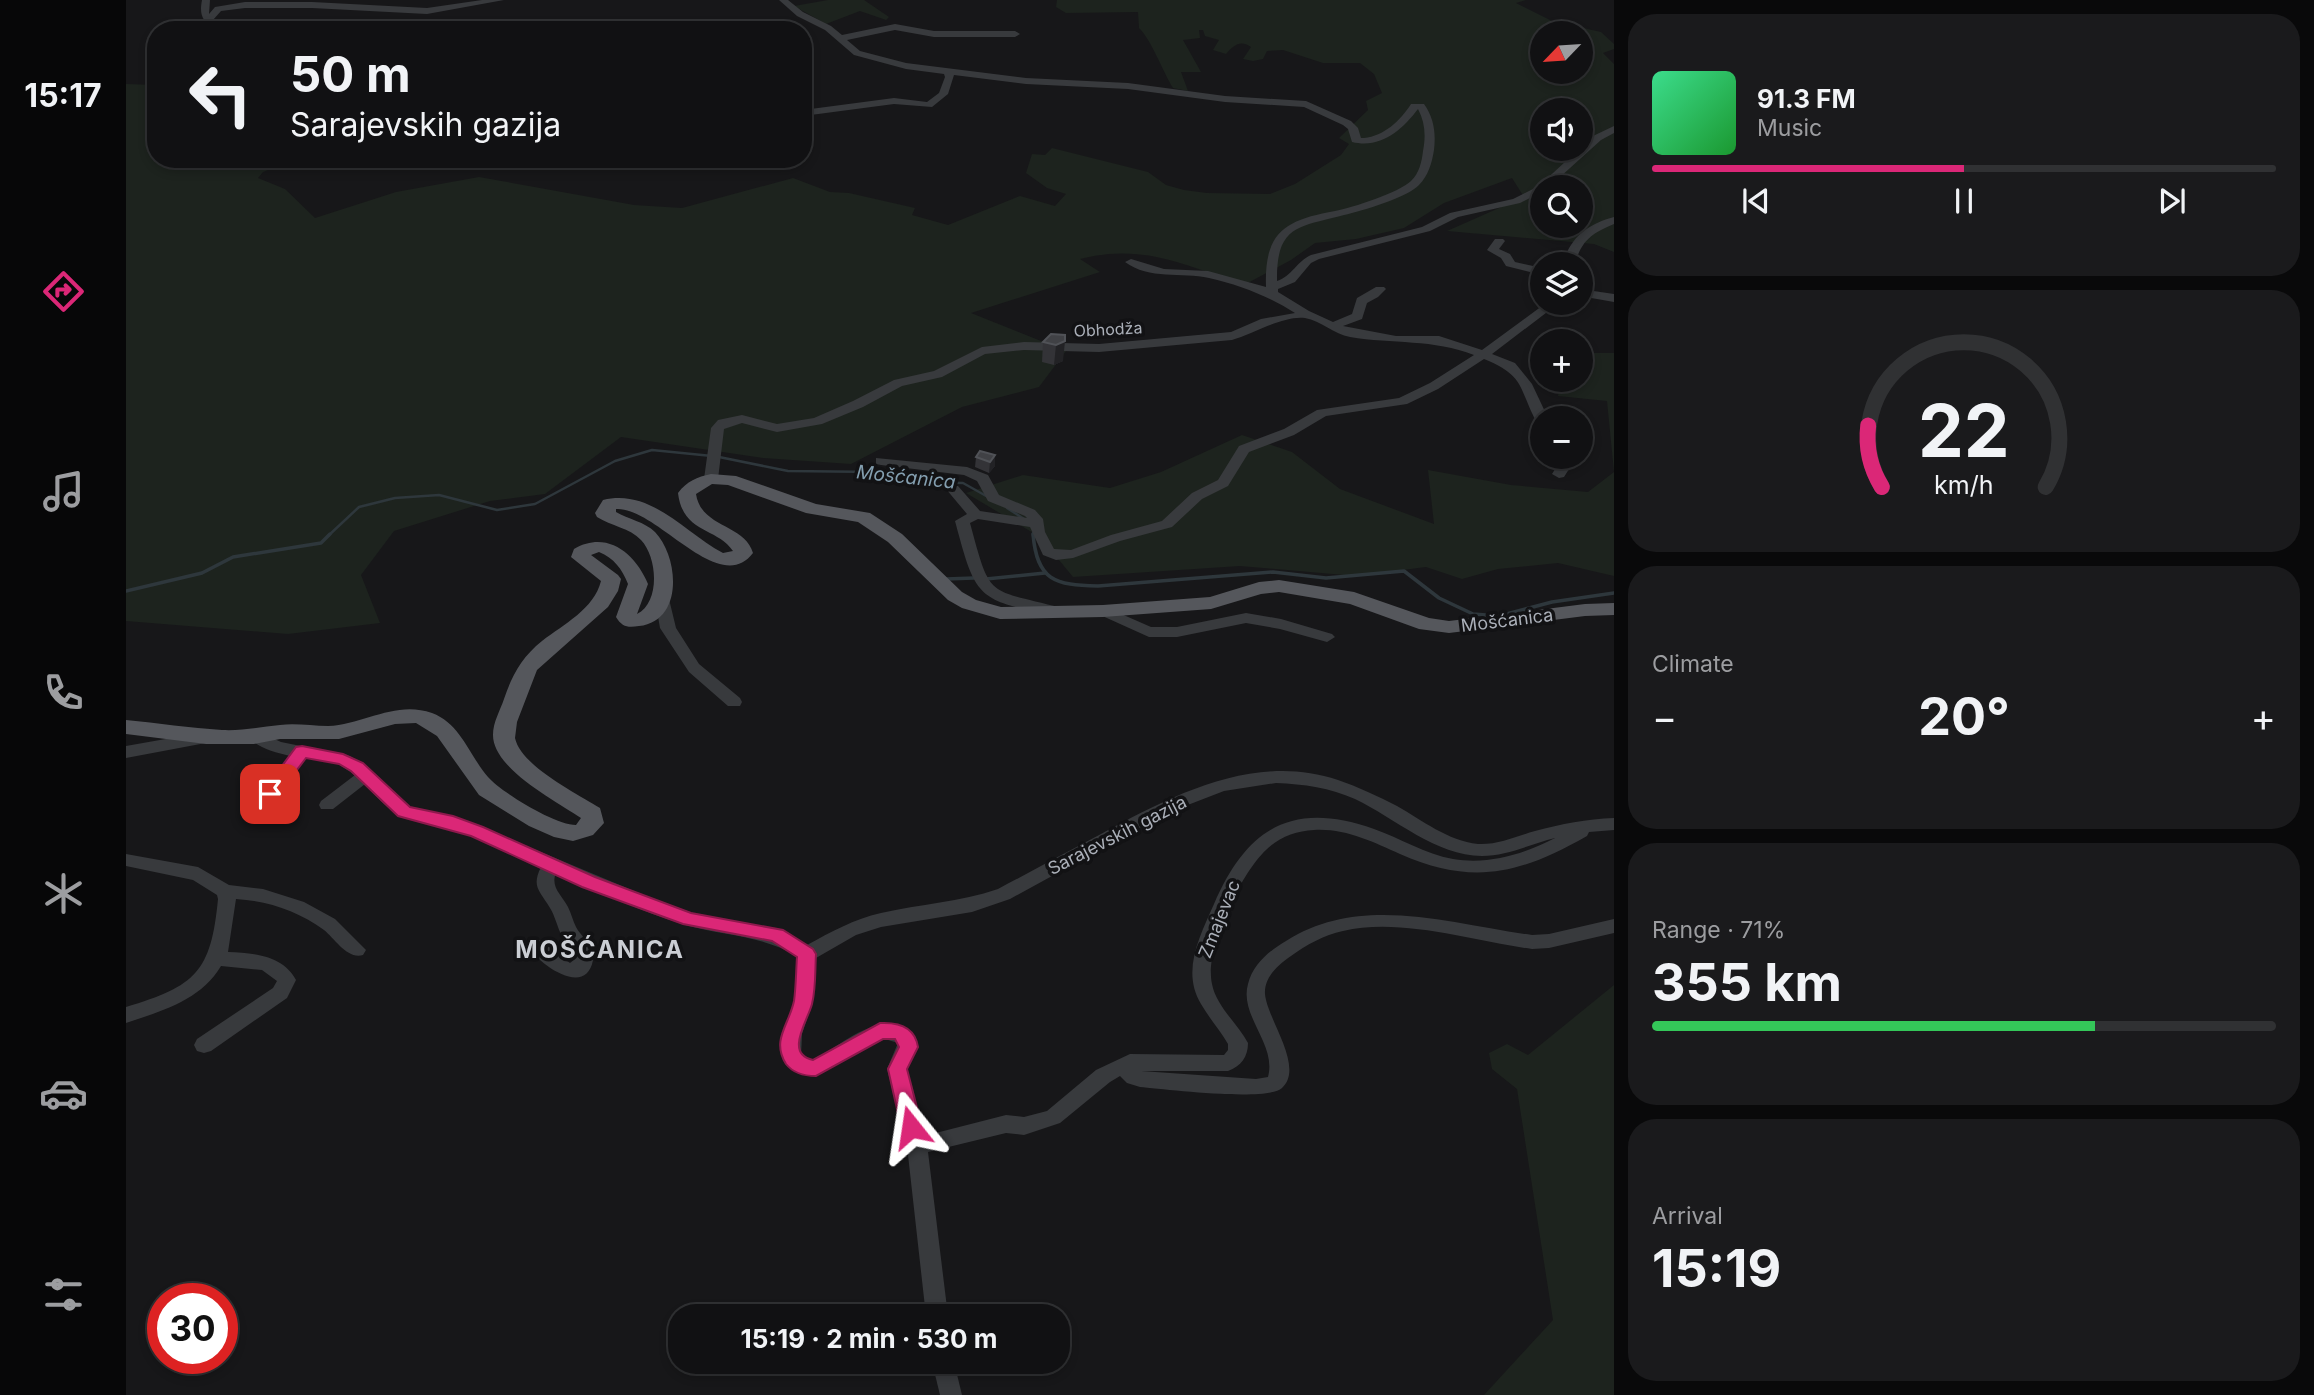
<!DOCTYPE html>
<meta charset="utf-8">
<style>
body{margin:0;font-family:Inter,sans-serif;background:#1a1a1c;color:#f1f3f6;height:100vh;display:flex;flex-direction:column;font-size:26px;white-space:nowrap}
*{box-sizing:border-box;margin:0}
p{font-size:23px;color:#9c9da0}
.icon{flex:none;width:38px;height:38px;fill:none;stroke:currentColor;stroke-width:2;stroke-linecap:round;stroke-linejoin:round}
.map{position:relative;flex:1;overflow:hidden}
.drawer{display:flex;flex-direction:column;gap:14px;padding:14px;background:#09090a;width:700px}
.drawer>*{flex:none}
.hud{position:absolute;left:21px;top:21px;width:665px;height:147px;border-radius:28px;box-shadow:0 4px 10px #0003,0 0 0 2px #303133;background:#111113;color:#f1f3f6;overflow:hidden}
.needle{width:46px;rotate:245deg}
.tools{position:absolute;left:1404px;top:21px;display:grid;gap:14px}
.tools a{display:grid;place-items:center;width:63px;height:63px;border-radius:50%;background:#111113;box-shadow:0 4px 10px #0003,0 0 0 2px #303133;font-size:35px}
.speed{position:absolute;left:21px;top:1283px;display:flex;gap:14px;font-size:35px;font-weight:700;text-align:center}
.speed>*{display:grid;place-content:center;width:91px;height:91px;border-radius:50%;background:#111113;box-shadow:0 4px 10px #0003,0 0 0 2px #303133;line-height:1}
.speed .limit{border:10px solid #d22;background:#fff;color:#111}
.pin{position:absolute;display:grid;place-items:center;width:60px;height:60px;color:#fff;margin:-30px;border-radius:14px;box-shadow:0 4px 10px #0006}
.me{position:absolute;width:77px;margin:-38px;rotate:345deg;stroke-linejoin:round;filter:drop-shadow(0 0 5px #0008)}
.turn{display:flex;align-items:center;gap:24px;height:147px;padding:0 28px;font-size:32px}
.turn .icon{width:91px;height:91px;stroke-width:2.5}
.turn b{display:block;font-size:49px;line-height:60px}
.big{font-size:52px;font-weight:700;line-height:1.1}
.drawer .tile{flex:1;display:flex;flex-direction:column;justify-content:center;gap:10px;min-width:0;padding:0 24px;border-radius:28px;background:#1a1a1c}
.drawer .dial{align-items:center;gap:0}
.dial svg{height:182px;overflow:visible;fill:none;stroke:#303133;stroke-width:7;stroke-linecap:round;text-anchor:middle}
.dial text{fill:#f1f3f6;stroke:none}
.song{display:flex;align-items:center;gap:21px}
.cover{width:84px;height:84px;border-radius:10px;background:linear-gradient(135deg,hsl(150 70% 55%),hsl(130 70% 35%))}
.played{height:7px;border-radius:4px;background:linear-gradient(90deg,#db2777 50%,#303133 50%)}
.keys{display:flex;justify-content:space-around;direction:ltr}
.heat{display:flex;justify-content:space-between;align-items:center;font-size:38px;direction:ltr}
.charge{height:10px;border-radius:5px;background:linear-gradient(90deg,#34c759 71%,#303133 0)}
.trip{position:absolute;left:542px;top:1304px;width:402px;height:70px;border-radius:28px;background:#111113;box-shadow:0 4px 10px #0003,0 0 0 2px #303133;font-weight:700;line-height:70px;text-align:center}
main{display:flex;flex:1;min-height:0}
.tab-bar{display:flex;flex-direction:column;width:126px;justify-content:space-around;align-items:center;background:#070708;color:#9c9da0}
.tab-bar .icon{width:49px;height:49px}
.tab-bar .active{color:#db2777}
.tab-bar b{font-size:32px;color:#f1f3f6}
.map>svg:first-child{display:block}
</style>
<main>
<nav class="tab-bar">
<b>15:17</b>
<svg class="icon active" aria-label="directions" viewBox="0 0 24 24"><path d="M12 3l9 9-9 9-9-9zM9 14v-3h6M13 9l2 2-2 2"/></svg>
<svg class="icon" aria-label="music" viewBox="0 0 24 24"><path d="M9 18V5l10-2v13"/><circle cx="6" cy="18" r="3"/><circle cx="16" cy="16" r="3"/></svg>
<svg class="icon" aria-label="phone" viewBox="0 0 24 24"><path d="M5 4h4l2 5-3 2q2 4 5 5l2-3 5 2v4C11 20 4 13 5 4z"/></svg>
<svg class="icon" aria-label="climate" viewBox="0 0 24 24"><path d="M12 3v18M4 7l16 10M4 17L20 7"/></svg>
<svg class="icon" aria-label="car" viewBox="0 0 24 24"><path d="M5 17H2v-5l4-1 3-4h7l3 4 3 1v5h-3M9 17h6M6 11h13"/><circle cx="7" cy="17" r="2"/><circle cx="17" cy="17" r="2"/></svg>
<svg class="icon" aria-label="filters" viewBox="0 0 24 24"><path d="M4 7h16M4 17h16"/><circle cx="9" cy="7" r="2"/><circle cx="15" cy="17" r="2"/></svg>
</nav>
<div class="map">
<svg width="1488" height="1395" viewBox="0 0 1488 1395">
<rect width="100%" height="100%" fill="#171719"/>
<!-- green -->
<g fill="#1d231e" fill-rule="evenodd">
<polygon points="702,0 738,0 763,17 760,20 734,11 700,24 668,6"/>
<path d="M931,0H1400L1390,3L1426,21L1475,32L1488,44V49L1477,53L1488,64V252L1468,244L1321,231L1398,197L1386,178L1318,203L1278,228L1230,239L1189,243L1165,260L1118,285C1059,265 1017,243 954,259L974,272L845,313L940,351L913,387L836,407L725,464L637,458L495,437L419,494L364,501L268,531L235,575L254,623L162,634L0,621V84L30,85V159H169L137,172L132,178L159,189L189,218L270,192L353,177L508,205L556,208L667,178L704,192L723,193L789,208L786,215L822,225L894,196L929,206L940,194L921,188L900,173L906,154L919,155L926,148L1022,172L1040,185L1058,190L1081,193L1144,194L1169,184L1215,155L1223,144L1213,138L1242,110L1240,101L1256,93L1248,74L1234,63H1197L1157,50L1141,51L1137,59L1127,61L1117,59L1125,47C1114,39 1107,46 1100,54L1087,50L1093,40L1079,36L1077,30H1073L1074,38L1057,40L1075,72H1055L1062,91L1047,88C1036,70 1026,41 1013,28L1012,12L940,13L930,7ZM1416,33H1454V72H1416ZM1416,110H1454V149H1416ZM1416,187H1454V226H1416Z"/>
<polygon points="1454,353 1488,353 1488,576 1432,563 1372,569 1336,579 1300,567 1230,576 1114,566 947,577 914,537 840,493 897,475 984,488 1035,472 1116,435 1166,452 1214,489 1308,524 1302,470 1385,485 1462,492 1488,472 1481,401 1432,396 1435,380 1454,380"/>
<polygon points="1488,985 1488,1395 1358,1395 1427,1320 1391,1089 1366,1069 1363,1053 1381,1044 1402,1055"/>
</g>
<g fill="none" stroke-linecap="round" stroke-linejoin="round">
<!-- stream-far1 -->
<g stroke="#2e373c" stroke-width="2.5">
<polyline points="593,457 662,471 752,472 795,482 837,483 862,497"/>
<polyline points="881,508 898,519"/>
<polyline points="907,533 907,536"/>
<polyline points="202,536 233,507 269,498 313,495 371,510 409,504 489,461 526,450 586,456"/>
</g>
<!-- stream -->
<g stroke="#2e373c" stroke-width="3.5">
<path d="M907,534C911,581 929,585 972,586L1147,572L1200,578L1278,571L1313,598L1347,614L1373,616L1426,602L1488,593"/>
<polyline points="820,579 848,578"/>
<polyline points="860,579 919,573"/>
<polyline points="0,591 76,573 107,557 195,543 204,534"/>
</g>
<!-- minor -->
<g fill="#383a3d" fill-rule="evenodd">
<path d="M76,0H84L83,14L89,7L119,2H186L301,8L356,0H378L301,14L186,8H119L95,11L87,20L95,30H86C77,19 73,16 76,0Z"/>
<path d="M653,0H662L677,12L705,26L716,35L769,24L808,31H889L894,34L889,37H808L769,30L721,40L734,51L780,63L900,78L1002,83L1099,96L1180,101L1225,121L1232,128L1235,138H1238C1258,136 1274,121 1285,104H1298C1308,118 1310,133 1308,150C1306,163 1302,176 1293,185C1282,197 1236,211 1218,215C1174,227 1150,224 1151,281C1166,276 1171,261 1185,255L1296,227L1324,213L1387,199L1413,186L1467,136L1488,126V133L1475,140L1423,187H1416V192L1394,203L1332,217L1304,231L1193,259L1185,263L1169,282L1152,289V292L1183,311L1207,322L1226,314L1231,298L1250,287H1258L1260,289L1252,297L1241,303L1236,319L1217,326L1270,336H1313L1356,350L1420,303H1433L1366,354L1389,363L1406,384L1422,418H1416V424L1411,423C1392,388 1400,376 1358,359L1312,389L1281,404L1200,416L1168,435L1123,452L1102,486L1076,499L1046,527L994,541L947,558L930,560L917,555L904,527L852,519L844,523C865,601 861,588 936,608L938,611L931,616C850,600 850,599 829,521L841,514L820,489L822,486H832L854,511L901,518L899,516L862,501L851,481L838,475L755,465L750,464V458L841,467L862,475L873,495L909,510L917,519L919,532L928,549L945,550L985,535L1036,521L1066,493L1092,480L1113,446L1158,429L1191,410L1273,398L1304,383L1348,355C1308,339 1266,344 1224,337C1208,334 1195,321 1179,318C1158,315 1127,334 1106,340L973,352L898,350L859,354L816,377L776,386L737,407L696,424L651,432L616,423L598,429L592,479L590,482H580L578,479L585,428L592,420L616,415L651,424L688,418L727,401L768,380L808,371L856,347L898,342L973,344L1105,332L1135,319L1169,313C1142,296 1114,285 1083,278C1056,272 1023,280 999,262L1005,259L1038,269L1082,271L1140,287C1138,232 1159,220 1209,211C1226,208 1274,192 1285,181C1293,174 1296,161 1297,151C1300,136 1299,122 1292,109C1276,130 1255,149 1226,142L1222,129L1217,125L1178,107L1099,102L1002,89L900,84L828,75L822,94L806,107L768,104L677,116V110L768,98L801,102L813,93L819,77L818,74L780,69L728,55L699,30L671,16Z"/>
<path d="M1488,217V224C1466,233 1455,241 1449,264H1437C1444,237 1462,224 1488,217Z"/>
<polygon points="1369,239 1377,239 1379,241 1373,249 1384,254 1389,262 1416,268 1416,275 1380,266 1375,258 1361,250"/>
<polygon points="1454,289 1488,294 1488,302 1454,296"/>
<polygon points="1428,457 1442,457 1445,466 1438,477 1433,478 1426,474 1431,466"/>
<polygon points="536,594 543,599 550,628 573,664 614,698 616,702 614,706 602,706 563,672 534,628 529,599"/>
<polygon points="977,606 1025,627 1051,627 1120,613 1155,619 1206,634 1209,637 1201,642 1154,629 1120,623 1051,637 1023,637 972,614 970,611"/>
<path d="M131,731L155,742L224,756L242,767L271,798L289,810L355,827L539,904L577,916L636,926L657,932L681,945C705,932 728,919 755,913C794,904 834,902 872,889C906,871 941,852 975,834C1047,795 1129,752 1212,780C1232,787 1252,796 1271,806C1296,820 1322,841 1352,844C1372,845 1391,836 1409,831C1435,824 1461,819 1488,818V830L1463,832L1461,836C1394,874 1347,886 1274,854C1247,842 1219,828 1188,830C1170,831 1153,837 1140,850C1115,873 1078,950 1086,984C1090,1006 1112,1024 1122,1043C1122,1057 1115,1066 1102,1071H1015L1130,1079L1142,1077C1151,1044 1113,1016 1122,984C1127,964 1143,951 1160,941C1235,893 1324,924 1406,935L1423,934L1488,919V933L1423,948L1406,949C1348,941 1274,917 1217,931C1198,935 1180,945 1165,956C1152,965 1138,977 1139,994C1141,1019 1179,1067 1156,1088C1141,1102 1038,1089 1014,1087L1001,1083L994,1076L984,1082L934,1123L898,1135L880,1133L802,1152L822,1316H800L781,1146L761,1069L772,1043L759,1039L751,1041L690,1076C635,1070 660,1037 668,1002C672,987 671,972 672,957C637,935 598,936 559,925C515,911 472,892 430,873C424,887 436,895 442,907C445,913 447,921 450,927C455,937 470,947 467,960C460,999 411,963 401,945L404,940C419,935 433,954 444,963L449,959C448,948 440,943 435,934C431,926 429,916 424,908C414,891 405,887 415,867C389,855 362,840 334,832C285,818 276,827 239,784L207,809H195L193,805L195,801L229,775L212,764L180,758L150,798H138L136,794L138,790L164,756C149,752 133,749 123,737ZM1150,783C1178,784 1204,788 1229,799C1269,818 1310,856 1356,856C1381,856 1405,844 1429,838C1398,854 1363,865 1327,859C1299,854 1274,838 1248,829C1166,800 1121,828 1088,904C1074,936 1055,971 1075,1004C1083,1018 1094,1030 1102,1044V1050L1098,1055L1004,1054L970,1070L921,1111L898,1117L880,1115L798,1136L781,1069C787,1057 799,1040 783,1031C750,1010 716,1045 688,1060L675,1056L676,1034L688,998L690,958L730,935L755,927L846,912L884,899L1041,813L1098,791Z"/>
<polygon points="79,732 85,734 87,738 85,742 0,758 0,746"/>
<path d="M0,854L72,867L103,885L137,889L178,902L209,919L240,950L237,955C222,960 209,939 198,930C172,911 142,901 110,899L102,952C127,953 157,955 170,980L161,998L85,1051L78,1053L71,1051L68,1045L71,1039L147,988L151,981L136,970L95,966C75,1000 36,1011 0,1023V1007C70,986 85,972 92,899L91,895L67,880L0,866Z"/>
<polygon points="806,1362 828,1362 836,1395 814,1395"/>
</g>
<!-- major -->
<path fill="#55575c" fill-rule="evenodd" d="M585,474L610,476L690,504L744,513L776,534L836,592L850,600L875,607L977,605L1084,597L1133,582L1153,580L1228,592L1303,618L1323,621L1459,604L1488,603V615L1459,616L1323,633L1293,629L1224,604L1153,592L1135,594L1085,609L977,617L874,619L836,608L822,600L762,542L732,522L680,513L602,485L586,484L570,494C575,528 619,524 627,553C593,598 530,506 490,509V512C502,519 519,522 529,532C553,557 558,621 513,626C502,628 496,627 490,617L502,584C496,569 488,558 473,552L465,555L492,575L495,579L492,591L482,607L411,670L391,722L389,738C395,766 450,793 474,808L478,823L467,835L447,841L428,837L403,826L353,795L311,736L290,723L269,724L213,739H154L128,744H80L0,734V720C32,723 64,728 96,730C116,731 134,727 154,725C170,723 186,726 202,726C239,724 270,700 306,713C335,724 343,755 362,777C375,792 429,825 450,825L455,818C430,801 367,769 367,735C367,722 374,711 378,699C386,675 396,657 416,641C438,624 468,609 475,581L445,557L448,549C481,530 509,553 522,584L511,614C534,603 532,558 515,540C504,528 485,526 471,517L469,513L477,500C525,488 559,533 597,553L607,551C591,527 557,534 552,493C561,481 571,477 585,474Z"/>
</g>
<!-- wall -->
<g fill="#333337">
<polygon points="925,334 937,361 928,365 916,362 917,342"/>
<polygon points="869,455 869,466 863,473 849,467 850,457"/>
</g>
<!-- shaded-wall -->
<g fill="#222225">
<polygon points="939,341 937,361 928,365 930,345"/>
<polygon points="869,455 869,466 863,473 864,462"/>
</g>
<!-- building -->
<g fill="#404145" stroke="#505257" stroke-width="2">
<polygon points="925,334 939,335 939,341 930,345 917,342"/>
<polygon points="854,451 869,455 864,462 850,457"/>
</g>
<!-- route -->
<path fill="#db2777" stroke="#8e194d" stroke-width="2" d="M176,746L217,754L237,763L284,807L327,816L357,827L469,877L565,913L657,930L687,949L690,954C689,970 690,988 686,1004C682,1020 658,1054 687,1060L754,1023C773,1022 789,1027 792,1047L781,1069L796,1127L793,1133L785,1135L778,1133L775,1127L762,1069L773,1047L769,1039H757L690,1076C678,1076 667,1073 660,1064C645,1040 663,1025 668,1001C670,987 670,971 671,957L646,941L557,924L456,887L345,836L272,816L225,771L213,764L180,758L149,799H138L135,794L138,790L170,747Z"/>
<g text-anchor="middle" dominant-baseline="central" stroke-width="7" stroke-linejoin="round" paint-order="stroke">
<!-- far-street labels -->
<g font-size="16" fill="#aaafb8" stroke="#121214">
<text transform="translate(982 329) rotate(-3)">Obhodža</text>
</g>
<!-- street labels -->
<g font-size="18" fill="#aaafb8" stroke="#121214">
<text transform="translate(1381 620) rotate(-7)">Mošćanica</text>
<text transform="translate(991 835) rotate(-27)">Sarajevskih gazija</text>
<text transform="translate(1093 919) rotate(-68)">Zmajevac</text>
</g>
<!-- water labels -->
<g font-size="19" font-style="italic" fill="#849fb0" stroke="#121214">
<text transform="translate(780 477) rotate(6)">Mošćanica</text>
</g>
<!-- district labels -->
<g font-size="24" font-weight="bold" letter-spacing="2" fill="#cbced4" stroke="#121214">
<text x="474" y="949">MOŠĆANICA</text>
</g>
</g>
</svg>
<div class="tools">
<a><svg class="needle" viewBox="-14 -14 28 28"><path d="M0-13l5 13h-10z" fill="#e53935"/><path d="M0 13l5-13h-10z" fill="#9c9da0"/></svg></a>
<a><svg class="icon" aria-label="sound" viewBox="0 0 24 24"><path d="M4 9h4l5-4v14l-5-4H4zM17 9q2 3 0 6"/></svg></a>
<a><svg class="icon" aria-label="search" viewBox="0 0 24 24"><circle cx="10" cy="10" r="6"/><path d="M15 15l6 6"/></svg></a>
<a><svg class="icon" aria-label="layers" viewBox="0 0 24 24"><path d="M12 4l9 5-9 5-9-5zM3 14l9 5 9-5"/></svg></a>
<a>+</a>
<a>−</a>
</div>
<div class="speed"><div class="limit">30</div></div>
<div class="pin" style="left:144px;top:794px;background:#d93025"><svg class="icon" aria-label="arrive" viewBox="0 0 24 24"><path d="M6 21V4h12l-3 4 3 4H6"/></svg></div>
<svg class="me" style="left:785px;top:1127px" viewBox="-20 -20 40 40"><path d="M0-17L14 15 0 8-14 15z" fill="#db2777" stroke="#fff" stroke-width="4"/></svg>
<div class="trip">15:19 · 2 min · 530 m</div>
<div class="hud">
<div class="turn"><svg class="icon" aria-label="left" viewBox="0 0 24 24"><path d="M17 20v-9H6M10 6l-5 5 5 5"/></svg><div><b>50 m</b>Sarajevskih gazija</div></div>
</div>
</div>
<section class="drawer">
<div class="tile">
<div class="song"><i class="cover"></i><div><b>91.3 FM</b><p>Music</p></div></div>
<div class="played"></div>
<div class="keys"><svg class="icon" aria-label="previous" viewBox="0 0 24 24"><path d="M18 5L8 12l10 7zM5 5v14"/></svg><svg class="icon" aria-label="pause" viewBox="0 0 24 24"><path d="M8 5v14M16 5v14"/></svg><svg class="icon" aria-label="next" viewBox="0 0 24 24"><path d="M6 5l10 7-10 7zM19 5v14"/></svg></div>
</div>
<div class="tile dial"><svg viewBox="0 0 100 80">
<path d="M14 69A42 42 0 1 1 86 69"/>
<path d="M14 69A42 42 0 0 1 8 42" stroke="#db2777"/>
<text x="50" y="56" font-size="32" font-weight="700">22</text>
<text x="50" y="72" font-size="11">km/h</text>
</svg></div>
<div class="tile"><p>Climate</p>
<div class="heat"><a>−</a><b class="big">20°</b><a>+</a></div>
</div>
<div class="tile"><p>Range · 71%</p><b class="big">355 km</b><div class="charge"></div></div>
<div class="tile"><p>Arrival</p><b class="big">15:19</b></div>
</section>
</main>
